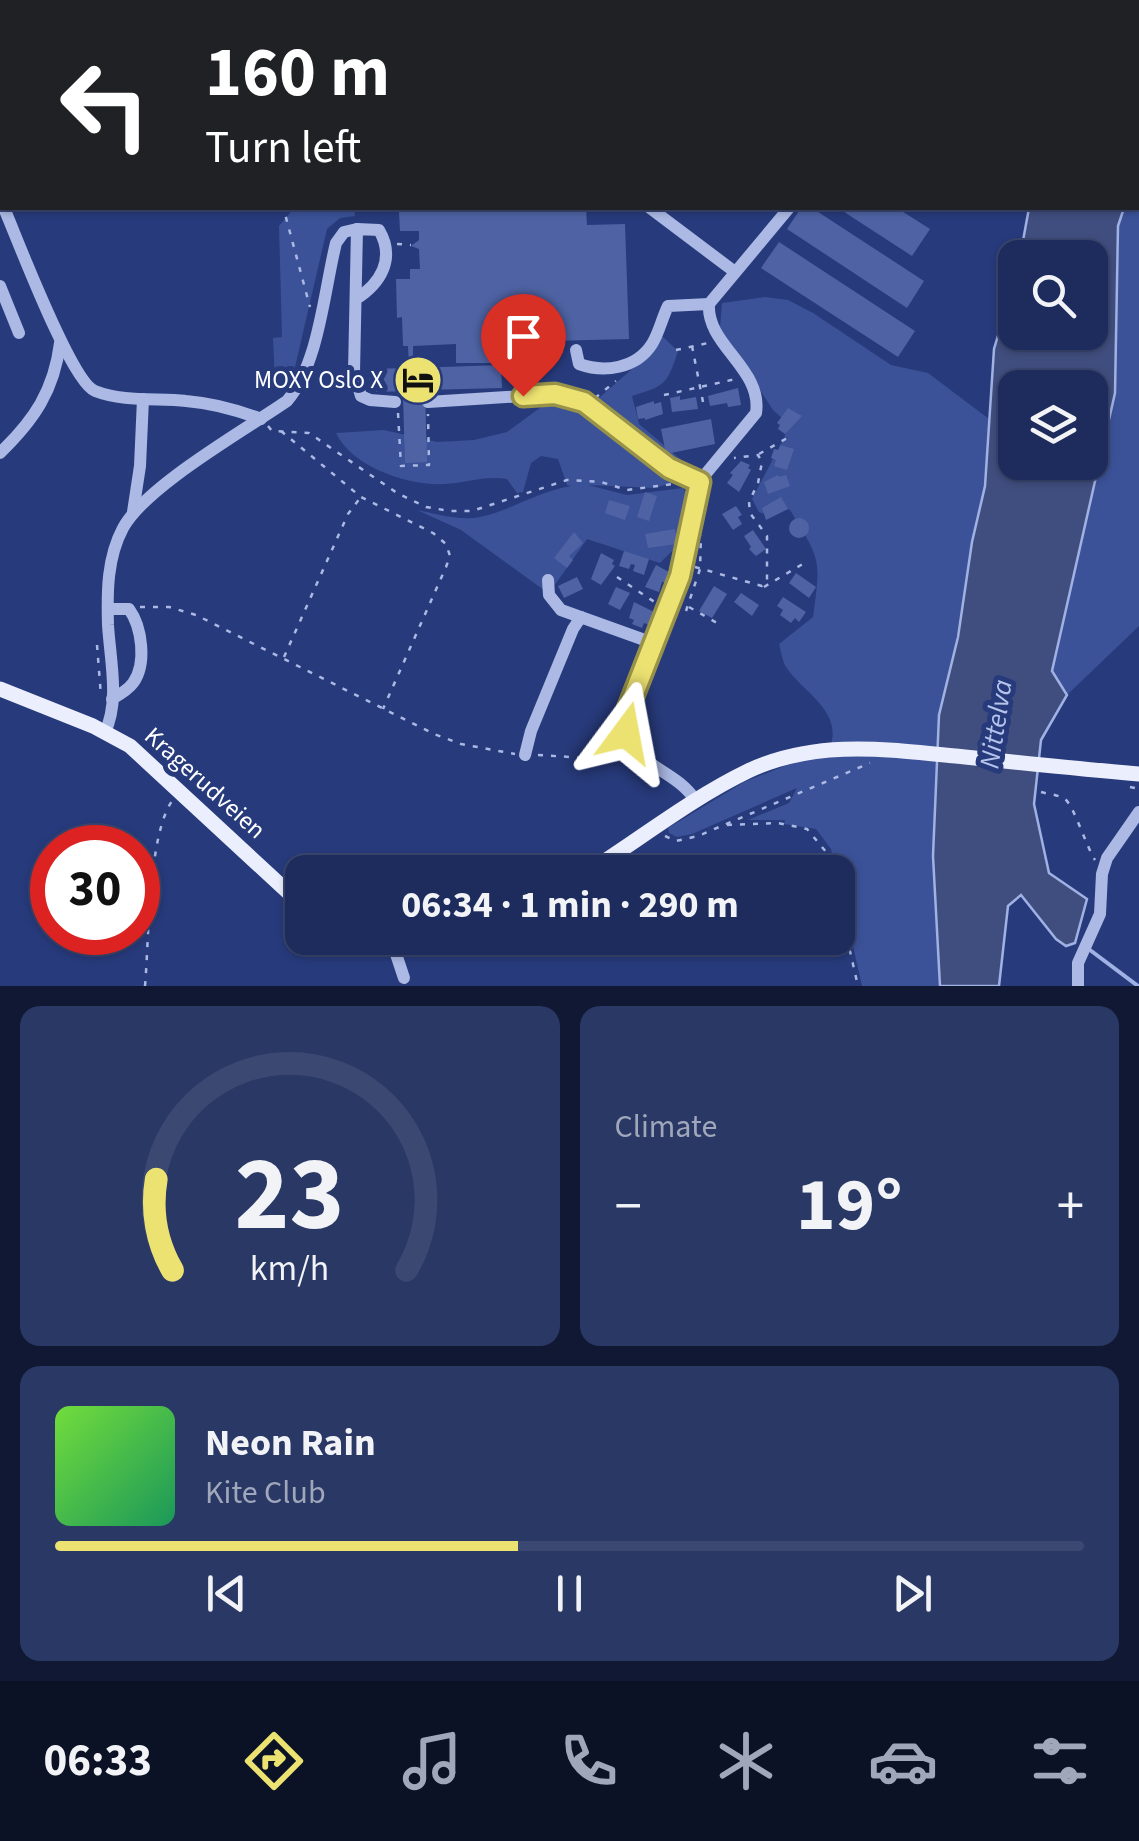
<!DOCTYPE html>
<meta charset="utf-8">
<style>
body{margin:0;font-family:"Source Sans 3",sans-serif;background:#2a3865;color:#f1f3f6;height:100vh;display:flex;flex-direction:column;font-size:38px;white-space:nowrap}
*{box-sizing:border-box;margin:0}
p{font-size:32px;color:#a0a7bb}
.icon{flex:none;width:55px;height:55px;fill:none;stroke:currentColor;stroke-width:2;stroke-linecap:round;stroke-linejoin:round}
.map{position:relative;height:986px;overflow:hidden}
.drawer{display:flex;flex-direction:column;gap:20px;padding:20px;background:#101833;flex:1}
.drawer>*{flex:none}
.hud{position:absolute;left:0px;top:0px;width:1140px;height:210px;box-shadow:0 2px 8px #0004,0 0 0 2px #3b4872;background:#202124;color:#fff;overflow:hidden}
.tools{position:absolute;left:998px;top:240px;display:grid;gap:20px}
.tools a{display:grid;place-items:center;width:110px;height:110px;border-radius:20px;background:#1d2c5c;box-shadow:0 2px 8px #0004,0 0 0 2px #3b4872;font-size:50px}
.speed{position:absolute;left:30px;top:825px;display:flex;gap:20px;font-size:50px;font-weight:700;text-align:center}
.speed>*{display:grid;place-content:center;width:130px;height:130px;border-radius:50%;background:#1d2c5c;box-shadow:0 2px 8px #0004,0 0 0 2px #3b4872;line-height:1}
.speed .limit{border:15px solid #d22;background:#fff;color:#111}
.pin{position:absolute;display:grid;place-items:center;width:85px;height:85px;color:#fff;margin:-102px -42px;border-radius:50% 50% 50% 0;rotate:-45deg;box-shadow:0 0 10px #0007}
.pin .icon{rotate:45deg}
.me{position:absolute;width:110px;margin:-55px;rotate:13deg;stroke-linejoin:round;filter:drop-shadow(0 0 8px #0008)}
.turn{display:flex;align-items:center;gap:35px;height:210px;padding:0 40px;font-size:45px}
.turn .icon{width:130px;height:130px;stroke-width:2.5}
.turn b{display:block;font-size:70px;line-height:85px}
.big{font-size:75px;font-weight:700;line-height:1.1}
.drawer .widget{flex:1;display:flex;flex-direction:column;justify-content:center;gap:15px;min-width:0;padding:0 35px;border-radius:20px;background:#2a3865}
.drawer .dial{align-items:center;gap:0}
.dial svg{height:260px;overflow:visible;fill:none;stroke:#3b4872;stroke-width:7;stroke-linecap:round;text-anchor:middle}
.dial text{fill:#f1f3f6;stroke:none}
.song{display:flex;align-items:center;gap:30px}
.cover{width:120px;height:120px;border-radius:15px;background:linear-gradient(135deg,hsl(100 70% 55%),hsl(150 70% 35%))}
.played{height:10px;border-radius:5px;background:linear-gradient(90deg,#ece271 45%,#3b4872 45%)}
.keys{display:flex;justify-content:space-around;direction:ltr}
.heat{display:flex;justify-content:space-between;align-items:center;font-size:55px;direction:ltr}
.drawer .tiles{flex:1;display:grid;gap:20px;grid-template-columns:1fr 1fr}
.widget:last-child{grid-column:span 2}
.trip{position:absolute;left:285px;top:855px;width:570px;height:100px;border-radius:20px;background:#1d2c5c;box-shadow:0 2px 8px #0004,0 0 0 2px #3b4872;font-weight:700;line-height:100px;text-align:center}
.tab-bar{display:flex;height:160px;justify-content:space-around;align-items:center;background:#0c1225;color:#a0a7bb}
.tab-bar .icon{width:70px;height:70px}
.tab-bar .selected{color:#ece271}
.tab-bar b{font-size:45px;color:#f1f3f6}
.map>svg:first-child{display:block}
</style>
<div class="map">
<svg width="1139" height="986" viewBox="0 0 1139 986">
<rect width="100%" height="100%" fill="#273a7b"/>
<!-- green -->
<g fill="#3b5298">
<polygon points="1139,164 1139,626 1067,695 1052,671 1115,393 1118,226 1124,208 1138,208"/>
<polygon points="294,208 354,208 355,216 340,218 327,229 292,380 275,383 273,338 282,337 279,226"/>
<path d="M765,297L788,300L813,313L891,365L928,373L989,419L985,487L972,542L936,762L940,986H862L831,849L816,829L784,824L785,820H748L789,803L797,788L692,834L677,837L669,833L668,828L744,782L830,748C843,710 804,694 786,667C782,660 781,651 779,644L813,617C821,558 821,561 790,510L781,507L765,514L759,512L752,499L785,436L783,419L773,410L720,328L722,303Z"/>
<path d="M662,336L678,351C667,385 665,386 632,396L639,424L685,463L684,480L654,488L588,485L627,495L683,488L688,495L680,543L660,563L587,539L552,589V596L461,530L417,510C436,514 460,521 480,517C510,511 536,492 571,486L567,485L558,459L541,456L531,463L523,492L517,493L507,479C484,475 467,483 444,484C408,486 352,467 336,433L384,430L437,442L474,440L507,432L548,402L600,397L647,356Z"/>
</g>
<!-- water -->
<path fill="#404e7f" stroke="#a0b1e4" stroke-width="2.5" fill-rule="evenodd" d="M1029,208H1124L1118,226L1115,393L1052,671L1067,695L1041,740L1034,804L1049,873L1087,899L1075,943L1066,946L1056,939L1021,895L1008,906L999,986H940L933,856L939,715L958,637L972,542L985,486L994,349L1015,279V332H1090V258L1020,257ZM1015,388H1090V462H1015Z"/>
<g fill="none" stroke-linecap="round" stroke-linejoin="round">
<!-- stream -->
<g stroke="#a0b1e4" stroke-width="4">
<polyline points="801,0 815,2"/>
<polyline points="1090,950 1138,986"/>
</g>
</g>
<!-- building -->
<g fill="#4f63a4">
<polygon points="380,208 586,208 587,225 625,224 629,339 551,341 552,361 504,363 456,363 456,344 413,346 413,368 501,365 502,388 425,390 427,462 405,463 403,397 415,397 415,391 369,392 369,369 409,368 408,346 403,346 402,317 397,318 396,279 410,279 410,269 420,269 419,249 411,246 419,240 419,231 400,231 399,212 380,212"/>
<polygon points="801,208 812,208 924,281 907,308 787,229"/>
<polygon points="838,208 897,208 930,229 912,256"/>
<polygon points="779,242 915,331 898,357 761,268"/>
<polygon points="738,388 741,405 728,407 727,403 710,406 708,396"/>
<polygon points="680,396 680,400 696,397 698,409 672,412 670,398"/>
<polygon points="654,401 654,404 661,402 663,414 645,420 645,418 638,419 636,407"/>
<polygon points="788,408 802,416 785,434 778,429 780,425 777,423"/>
<polygon points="711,419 715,444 666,454 661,429"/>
<polygon points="780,445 794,449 787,470 774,466 776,460 771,458 774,449 779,450"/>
<polygon points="741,461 750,465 748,468 751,470 739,492 727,483 733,475 730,473"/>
<polygon points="778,475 779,477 786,475 790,486 768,494 764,482"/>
<polygon points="645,492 657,496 649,521 637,517"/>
<polygon points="781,497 788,509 766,520 762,508"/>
<polygon points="609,500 630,506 625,520 605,513"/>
<polygon points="736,506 742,515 738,517 742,524 733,530 722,514"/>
<circle cx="799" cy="528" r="10"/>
<polygon points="675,529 677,544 648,548 645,534"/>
<polygon points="753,530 766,549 756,556 749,549 751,547 744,536"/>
<polygon points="574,532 583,543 569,556 573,560 567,568 554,558"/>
<polygon points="624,551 649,559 644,575 633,571 635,565 631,564 629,569 619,566"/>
<polygon points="601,553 614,560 612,564 615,566 601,585 591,579"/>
<polygon points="656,565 671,573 668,583 662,582 659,592 645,587"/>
<polygon points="796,573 816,587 809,598 789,583"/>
<polygon points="577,577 583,589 564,598 558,586"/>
<polygon points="714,586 727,594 712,618 699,611"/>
<polygon points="616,587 630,593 620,610 608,604"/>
<polygon points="741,593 759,605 752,616 734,602"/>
<polygon points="783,597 806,612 799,622 795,618 791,623 780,615 783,610 777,606"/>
<polygon points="634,602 654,612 649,625 644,623 642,628 632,624 634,620 629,618"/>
</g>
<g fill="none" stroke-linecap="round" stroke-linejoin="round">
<!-- path -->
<g stroke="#abb9e4" stroke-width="2.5" stroke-dasharray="5 8" stroke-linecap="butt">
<polyline points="277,208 285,214 310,307"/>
<polyline points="397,244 411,245"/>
<polyline points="692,346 704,407"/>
<polyline points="676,350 708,343"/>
<polyline points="664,395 736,379"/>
<polyline points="595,398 616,381"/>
<polyline points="398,413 401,466 429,465 428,414"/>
<polyline points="268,426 272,431 309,433 397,493 426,507 450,511 472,511 567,480 601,482 627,490 673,484"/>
<polyline points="281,431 361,497 433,533 446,544 450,556 446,567 383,709"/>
<polyline points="759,454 789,437"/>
<polyline points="695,567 762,586 767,580 767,536 750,513 749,502 758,483 762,462 758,455 734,458"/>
<polyline points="617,577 656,603"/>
<polyline points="764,587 806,562"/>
<polyline points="140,607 169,607 196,615 434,734 461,744 515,754"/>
<polyline points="689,607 717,623"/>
<polyline points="686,611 700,569 701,535"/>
<polyline points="97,645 101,696"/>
<polyline points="284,657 348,514 360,498"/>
<polyline points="538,755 602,759 625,756"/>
<polyline points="1130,787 1139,789"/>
<path d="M1041,792C1048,794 1059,795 1065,799C1074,806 1086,846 1095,860"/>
<polyline points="727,825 778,823 807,829 827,853 831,872"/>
<polyline points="665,836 676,841 698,836 870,763"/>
<polyline points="838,899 858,986"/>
<path d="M145,986C149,941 148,836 172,801"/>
</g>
<!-- minor -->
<g stroke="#abb9e4" stroke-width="12">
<polyline points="0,135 2,134"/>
<path d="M4,208C17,238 71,382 95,391C123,402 157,398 186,401C212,403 237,410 261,419"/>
<polyline points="650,208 735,272"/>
<polyline points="0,286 19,333"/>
<path d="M356,299C380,284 396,259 379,230L357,229L354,372L361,396L370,400L395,402"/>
<path d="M576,350L579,364C604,373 636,369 652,344C659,333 662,318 668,306L709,304"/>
<polyline points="428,402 555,394 584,401 669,468 699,482"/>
<path d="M0,453C34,420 54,391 60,343"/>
<polyline points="133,512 140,466 143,399"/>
<polyline points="548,580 549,595 561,610 653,643"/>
<path d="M108,609H129C142,627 147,664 133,683C128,690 119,695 112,699"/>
<path d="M105,732C120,701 110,659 108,625C107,592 107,558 123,528C146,486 245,430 287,401C319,364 324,291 336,243L344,232L357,229"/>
<polyline points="525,755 531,731 573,629 581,617"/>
<path d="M696,801C671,763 623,768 626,714L680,576L699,482L756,413C763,369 706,345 709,304L789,208"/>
<polyline points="392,942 404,978"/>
<polyline points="1078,986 1078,963 1100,914 1102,874 1107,858 1139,812"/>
</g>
<!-- major -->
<g stroke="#ebeefc" stroke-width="15">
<polyline points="0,689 93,726 130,746 302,905"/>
<path d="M588,872C640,839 692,798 748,771C818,738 891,750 965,757C1023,763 1081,769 1139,774"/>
<polyline points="373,938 414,943 468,938"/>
</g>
</g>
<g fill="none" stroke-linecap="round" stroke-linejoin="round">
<!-- route casing -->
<g stroke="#999349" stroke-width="25">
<polyline id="route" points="523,396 555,394 584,402 669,468 700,482 680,576 626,714 626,733"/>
</g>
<!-- route -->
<use href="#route" stroke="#ece271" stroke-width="18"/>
</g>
<!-- icons -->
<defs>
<g id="hotel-disc" transform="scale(2.5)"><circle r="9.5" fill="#ece271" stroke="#273a7b"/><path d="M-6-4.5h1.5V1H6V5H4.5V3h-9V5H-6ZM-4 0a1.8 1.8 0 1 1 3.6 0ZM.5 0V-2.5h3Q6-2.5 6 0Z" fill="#111"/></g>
</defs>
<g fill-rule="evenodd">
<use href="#hotel-disc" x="418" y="380"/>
</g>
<g text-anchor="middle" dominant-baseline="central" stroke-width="10" stroke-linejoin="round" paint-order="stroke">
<!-- poi labels -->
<g font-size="25" fill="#fff" stroke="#273a7b" text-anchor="end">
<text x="383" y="380">MOXY Oslo X</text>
</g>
<!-- street labels -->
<g font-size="25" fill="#fff" stroke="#273a7b">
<text transform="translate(205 783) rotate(42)">Kragerudveien</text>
</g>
<!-- water labels -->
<g font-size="28" font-style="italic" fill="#b6c4ec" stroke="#273a7b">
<text transform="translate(996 724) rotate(-81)">Nittelva</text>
</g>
</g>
</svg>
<div class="tools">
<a><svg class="icon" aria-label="search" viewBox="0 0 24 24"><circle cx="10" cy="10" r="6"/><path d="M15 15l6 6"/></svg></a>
<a><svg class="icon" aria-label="layers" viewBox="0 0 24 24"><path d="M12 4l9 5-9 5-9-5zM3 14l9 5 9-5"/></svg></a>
</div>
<div class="speed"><div class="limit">30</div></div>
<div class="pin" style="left:523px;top:396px;background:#d93025"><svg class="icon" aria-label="arrive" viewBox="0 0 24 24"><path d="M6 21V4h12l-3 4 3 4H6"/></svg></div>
<svg class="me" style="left:626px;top:733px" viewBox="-20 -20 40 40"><path d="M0-17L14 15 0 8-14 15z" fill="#ece271" stroke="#fff" stroke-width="4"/></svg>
<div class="trip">06:34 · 1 min · 290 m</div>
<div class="hud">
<div class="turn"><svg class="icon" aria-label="left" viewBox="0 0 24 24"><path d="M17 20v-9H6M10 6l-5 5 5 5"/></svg><div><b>160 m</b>Turn left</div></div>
</div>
</div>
<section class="drawer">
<div class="tiles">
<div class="widget dial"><svg viewBox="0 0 100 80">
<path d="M14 69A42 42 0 1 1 86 69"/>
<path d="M14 69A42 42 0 0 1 9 41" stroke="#ece271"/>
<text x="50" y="56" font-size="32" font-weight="700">23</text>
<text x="50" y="72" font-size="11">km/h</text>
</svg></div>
<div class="widget"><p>Climate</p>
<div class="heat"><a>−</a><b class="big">19°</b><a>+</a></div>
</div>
<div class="widget">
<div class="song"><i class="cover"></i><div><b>Neon Rain</b><p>Kite Club</p></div></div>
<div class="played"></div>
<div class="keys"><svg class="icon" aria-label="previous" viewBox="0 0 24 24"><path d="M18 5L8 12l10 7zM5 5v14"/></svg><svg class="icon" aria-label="pause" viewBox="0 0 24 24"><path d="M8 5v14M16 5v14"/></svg><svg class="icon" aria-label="next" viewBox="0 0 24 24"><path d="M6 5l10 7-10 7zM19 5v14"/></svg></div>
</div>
</div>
</section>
<nav class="tab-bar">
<b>06:33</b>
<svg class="icon selected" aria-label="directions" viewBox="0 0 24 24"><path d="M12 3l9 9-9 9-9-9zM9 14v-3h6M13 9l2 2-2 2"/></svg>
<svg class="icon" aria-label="music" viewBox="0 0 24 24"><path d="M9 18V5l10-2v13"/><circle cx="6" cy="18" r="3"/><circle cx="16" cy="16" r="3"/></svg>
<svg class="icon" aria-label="phone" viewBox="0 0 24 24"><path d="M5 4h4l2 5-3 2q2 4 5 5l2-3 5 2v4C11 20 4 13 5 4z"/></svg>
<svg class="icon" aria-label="climate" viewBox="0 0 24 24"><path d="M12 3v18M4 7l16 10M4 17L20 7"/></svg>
<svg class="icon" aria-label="car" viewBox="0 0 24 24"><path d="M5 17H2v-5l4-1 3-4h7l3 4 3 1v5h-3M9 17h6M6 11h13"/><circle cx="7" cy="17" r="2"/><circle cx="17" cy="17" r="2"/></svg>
<svg class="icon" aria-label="filters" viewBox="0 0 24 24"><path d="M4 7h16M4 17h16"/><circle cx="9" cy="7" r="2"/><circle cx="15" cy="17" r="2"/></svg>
</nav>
